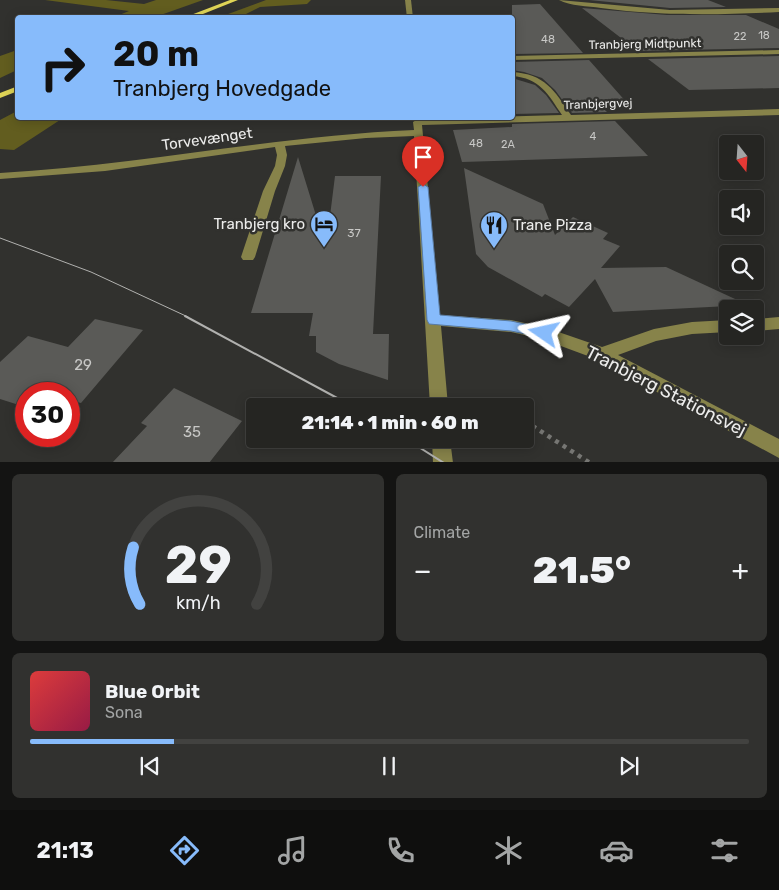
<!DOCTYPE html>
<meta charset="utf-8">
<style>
body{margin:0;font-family:Rubik,sans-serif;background:#31312f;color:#f1f3f6;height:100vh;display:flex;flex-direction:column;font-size:19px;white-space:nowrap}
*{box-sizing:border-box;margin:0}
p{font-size:16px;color:#a3a5a5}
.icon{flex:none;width:28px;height:28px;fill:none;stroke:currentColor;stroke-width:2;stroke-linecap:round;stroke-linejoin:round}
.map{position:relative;height:462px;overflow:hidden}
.sheet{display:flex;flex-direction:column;gap:12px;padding:12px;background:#141413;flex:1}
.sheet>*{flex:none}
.hud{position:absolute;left:15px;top:15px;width:500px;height:105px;border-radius:5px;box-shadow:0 2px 12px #0003,0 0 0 1px #424240;background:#87bbfb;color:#111;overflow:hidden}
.needle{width:32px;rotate:163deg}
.tools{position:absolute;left:719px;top:135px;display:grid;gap:10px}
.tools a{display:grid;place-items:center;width:45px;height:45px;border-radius:5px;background:#252522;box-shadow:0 2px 12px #0003,0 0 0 1px #424240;font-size:25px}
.speed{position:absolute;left:15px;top:382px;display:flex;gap:10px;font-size:25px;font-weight:700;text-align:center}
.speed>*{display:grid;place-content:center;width:65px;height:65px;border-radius:50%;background:#252522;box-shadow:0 2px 12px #0003,0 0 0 1px #424240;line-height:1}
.speed .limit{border:8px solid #d22;background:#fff;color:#111}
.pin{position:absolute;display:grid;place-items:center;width:42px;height:42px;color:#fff;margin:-51px -21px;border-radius:50% 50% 50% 0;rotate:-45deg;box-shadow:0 0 5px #0007}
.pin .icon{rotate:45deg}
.me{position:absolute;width:55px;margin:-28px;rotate:281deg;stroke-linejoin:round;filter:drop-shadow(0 0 4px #0008)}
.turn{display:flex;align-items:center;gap:18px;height:105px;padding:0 15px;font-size:22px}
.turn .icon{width:65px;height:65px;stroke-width:2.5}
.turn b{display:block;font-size:35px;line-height:42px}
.big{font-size:38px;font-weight:800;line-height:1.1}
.sheet .widget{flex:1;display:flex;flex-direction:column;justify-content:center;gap:8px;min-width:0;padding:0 18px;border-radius:8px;background:#31312f}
.sheet .dial{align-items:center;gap:0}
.dial svg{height:130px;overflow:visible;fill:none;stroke:#424240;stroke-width:7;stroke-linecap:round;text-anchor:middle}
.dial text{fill:#f1f3f6;stroke:none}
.song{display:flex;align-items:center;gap:15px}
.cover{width:60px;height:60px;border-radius:8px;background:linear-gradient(135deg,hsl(0 70% 55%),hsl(340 70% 35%))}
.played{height:5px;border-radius:2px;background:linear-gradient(90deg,#87bbfb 20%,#424240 20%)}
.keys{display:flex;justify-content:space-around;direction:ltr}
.heat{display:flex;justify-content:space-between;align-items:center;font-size:28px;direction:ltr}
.sheet .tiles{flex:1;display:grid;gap:12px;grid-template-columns:1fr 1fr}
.widget:last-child{grid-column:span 2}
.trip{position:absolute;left:246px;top:398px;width:288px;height:50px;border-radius:5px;background:#252522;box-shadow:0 2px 12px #0003,0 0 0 1px #424240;font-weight:800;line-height:50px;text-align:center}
.tab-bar{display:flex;height:80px;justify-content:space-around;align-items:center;background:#0f0f0e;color:#a3a5a5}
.tab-bar .icon{width:35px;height:35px}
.tab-bar .current{color:#87bbfb}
.tab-bar b{font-size:22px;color:#f1f3f6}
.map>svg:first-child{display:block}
</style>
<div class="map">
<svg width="779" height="463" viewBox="0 0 779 463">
<rect width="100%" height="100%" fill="#31312e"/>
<!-- green -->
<g fill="#625d1f">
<polygon points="45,0 106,0 144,4 156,0 203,0 155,17 112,18 129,11"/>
<polygon points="266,0 311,0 307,4 260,7 240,17 220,17"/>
<polygon points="17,50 17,70 0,78 0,56"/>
<polygon points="17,111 18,118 63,118 14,150 0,149 0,120"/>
</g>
<!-- building -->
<g fill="#5a5a57">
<polygon points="589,0 708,0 726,7 670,8"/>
<polygon points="540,4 583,53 512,54 512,5"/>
<polygon points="582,8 667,15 746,15 779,29 779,48 638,51"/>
<polygon points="779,56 779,88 689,90 648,59"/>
<polygon points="589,60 628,104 601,106 607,112 572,113 555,90 542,78 524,72 512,70 512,62"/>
<polygon points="512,78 535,85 546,95 559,113 512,114"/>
<polygon points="615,121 648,156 462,162 453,130 512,127 512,124"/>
<polygon points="298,157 326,248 335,176 381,176 373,334 389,334 388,380 339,364 316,352 316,336 309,336 313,313 251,313"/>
<polygon points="464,168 543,204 555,235 573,217 608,233 603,239 620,246 601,268 666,267 748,305 613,312 595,279 569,307 545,294 542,297 488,267 476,254"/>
<polygon points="95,319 143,330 81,403 69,400 69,394 49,394 34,389 30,394 26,394 26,398 19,405 0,399 0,362 28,336 68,347"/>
<polygon points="174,388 242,421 209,463 112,463 147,426 141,423"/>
</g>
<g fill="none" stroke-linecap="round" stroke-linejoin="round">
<!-- path -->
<polyline stroke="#767673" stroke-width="4.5" stroke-dasharray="4 5" stroke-linecap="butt" points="525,421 590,463"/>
<!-- minor -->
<g fill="#87834a" fill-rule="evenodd">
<polygon points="405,0 411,0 413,18 407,18"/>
<path d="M559,0L670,10L779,8V12C719,15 660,16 601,8C588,6 570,6 559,0Z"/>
<polygon points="779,50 779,54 512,60 512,56"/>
<path d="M512,72C545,74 554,90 571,115L779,109V115L422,125L440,315L511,320L544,327L602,347L654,329L692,322L728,320V332L692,334L656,341L618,355L779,439V458L596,359L542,339L511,332L441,326L448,406H430L414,136L366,138L285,146L287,155L285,166L275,191L255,257L253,260H243L241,257L263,191L275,166L277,155L275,147L105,171L0,179V173C139,165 275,136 414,130L413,122L418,119L562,115C548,94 540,78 512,76Z"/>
<polygon points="779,317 779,329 755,331 755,319"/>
<polygon points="432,439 450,439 453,463 433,463"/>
</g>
<!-- major -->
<g fill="#dfd456" fill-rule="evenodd">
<polygon points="230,0 238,0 193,18 183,18"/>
<polygon points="18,86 18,91 0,98 0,93"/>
</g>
<!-- tram-far1 -->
<polyline stroke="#b1b1af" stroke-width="1" points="0,238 91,272 188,317"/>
<!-- tram -->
<g stroke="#b1b1af" stroke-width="2">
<polyline points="185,316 352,406"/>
<polyline points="406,439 444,463"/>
</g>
</g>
<!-- route -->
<polygon fill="#87bbfb" stroke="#587aa3" points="423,184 428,187 440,315 511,321 549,329 551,333 549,337 544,338 511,331 429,324 427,320 418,187"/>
<!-- icons -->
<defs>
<g id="hotel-pin" transform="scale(1.4375)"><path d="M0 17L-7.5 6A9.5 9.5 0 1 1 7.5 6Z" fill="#87bbfb" stroke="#31312e"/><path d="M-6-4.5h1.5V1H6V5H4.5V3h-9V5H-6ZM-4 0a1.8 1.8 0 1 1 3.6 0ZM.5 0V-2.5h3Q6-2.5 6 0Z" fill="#111"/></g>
<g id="restaurant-pin" transform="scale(1.4375)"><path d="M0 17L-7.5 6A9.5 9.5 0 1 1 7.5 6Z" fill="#87bbfb" stroke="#31312e"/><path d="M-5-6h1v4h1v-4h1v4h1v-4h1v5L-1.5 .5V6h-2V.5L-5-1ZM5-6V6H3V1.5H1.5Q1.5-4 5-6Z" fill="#111"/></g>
</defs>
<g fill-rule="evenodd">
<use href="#hotel-pin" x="324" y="224"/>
<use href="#restaurant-pin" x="494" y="225"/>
</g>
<g text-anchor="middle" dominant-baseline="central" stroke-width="5" stroke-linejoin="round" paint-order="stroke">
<!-- far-number labels -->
<g font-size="11" fill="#c8c8c6">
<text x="764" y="35">18</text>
<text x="740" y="36">22</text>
<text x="548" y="39">48</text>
<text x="593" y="136">4</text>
<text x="476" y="143">48</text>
<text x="508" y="144">2A</text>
</g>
<!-- far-street labels -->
<g font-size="12" fill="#ececeb" stroke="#31312e">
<text transform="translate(645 44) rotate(-1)">Tranbjerg Midtpunkt</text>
<text transform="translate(598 104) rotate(-2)">Tranbjergvej</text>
</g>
<!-- number labels -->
<g font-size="12" fill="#c8c8c6">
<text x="354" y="233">37</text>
</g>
<!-- street labels -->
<g font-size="15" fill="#ececeb" stroke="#31312e">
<text transform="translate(207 139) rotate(-8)">Torvevænget</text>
</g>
<!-- poi labels -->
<g font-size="15" fill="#ececeb" stroke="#31312e" text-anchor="end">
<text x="305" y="224">Tranbjerg kro</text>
<text x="513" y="225" text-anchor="start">Trane Pizza</text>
</g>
<!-- near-number labels -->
<g font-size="15" fill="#c8c8c6">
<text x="83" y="365">29</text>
<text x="192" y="432">35</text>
</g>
<!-- near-street labels -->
<g font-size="18" fill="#ececeb" stroke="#31312e">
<text transform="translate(666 391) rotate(27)">Tranbjerg Stationsvej</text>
</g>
</g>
</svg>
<div class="tools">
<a><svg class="needle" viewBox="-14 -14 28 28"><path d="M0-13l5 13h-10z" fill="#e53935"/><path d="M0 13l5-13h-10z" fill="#a3a5a5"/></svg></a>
<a><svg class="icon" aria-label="sound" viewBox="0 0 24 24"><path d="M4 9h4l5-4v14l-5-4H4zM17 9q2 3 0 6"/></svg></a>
<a><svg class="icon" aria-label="search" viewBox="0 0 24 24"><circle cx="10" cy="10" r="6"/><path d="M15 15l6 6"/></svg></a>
<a><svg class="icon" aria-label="layers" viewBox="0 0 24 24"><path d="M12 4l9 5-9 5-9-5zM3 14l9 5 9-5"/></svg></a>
</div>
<div class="speed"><div class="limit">30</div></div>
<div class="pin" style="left:423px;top:187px;background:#d93025"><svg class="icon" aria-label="arrive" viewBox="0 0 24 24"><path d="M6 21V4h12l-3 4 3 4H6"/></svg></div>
<svg class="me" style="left:544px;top:333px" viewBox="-20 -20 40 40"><path d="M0-17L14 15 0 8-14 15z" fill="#87bbfb" stroke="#fff" stroke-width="4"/></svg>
<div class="trip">21:14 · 1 min · 60 m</div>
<div class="hud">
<div class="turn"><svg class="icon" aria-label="right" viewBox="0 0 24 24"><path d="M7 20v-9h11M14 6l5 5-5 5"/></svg><div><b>20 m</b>Tranbjerg Hovedgade</div></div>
</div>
</div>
<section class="sheet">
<div class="tiles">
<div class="widget dial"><svg viewBox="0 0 100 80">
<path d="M14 69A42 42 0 1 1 86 69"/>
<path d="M14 69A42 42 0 0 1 10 34" stroke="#87bbfb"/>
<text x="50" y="56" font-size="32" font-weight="700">29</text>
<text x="50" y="72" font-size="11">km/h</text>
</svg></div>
<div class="widget"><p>Climate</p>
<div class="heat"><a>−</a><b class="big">21.5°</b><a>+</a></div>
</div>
<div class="widget">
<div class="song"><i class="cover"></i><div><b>Blue Orbit</b><p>Sona</p></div></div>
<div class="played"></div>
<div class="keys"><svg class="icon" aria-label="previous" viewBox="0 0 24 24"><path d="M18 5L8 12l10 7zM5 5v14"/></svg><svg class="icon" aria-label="pause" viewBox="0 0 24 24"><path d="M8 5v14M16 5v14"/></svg><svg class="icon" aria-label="next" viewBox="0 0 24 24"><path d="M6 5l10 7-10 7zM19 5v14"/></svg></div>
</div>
</div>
</section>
<nav class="tab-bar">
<b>21:13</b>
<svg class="icon current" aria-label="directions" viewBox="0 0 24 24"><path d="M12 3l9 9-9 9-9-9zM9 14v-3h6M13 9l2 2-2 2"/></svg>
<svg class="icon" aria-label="music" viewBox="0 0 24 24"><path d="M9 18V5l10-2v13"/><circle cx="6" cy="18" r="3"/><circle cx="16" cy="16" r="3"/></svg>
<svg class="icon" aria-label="phone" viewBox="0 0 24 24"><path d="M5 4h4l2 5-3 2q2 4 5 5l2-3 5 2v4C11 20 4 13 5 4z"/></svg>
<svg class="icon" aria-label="climate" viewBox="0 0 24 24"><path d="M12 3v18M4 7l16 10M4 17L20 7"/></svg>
<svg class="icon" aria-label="car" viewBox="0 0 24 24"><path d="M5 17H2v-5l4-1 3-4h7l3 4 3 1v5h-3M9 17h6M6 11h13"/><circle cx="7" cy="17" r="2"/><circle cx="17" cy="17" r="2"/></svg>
<svg class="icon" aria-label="filters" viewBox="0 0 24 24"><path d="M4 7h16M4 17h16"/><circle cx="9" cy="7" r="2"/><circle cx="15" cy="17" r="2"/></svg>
</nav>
